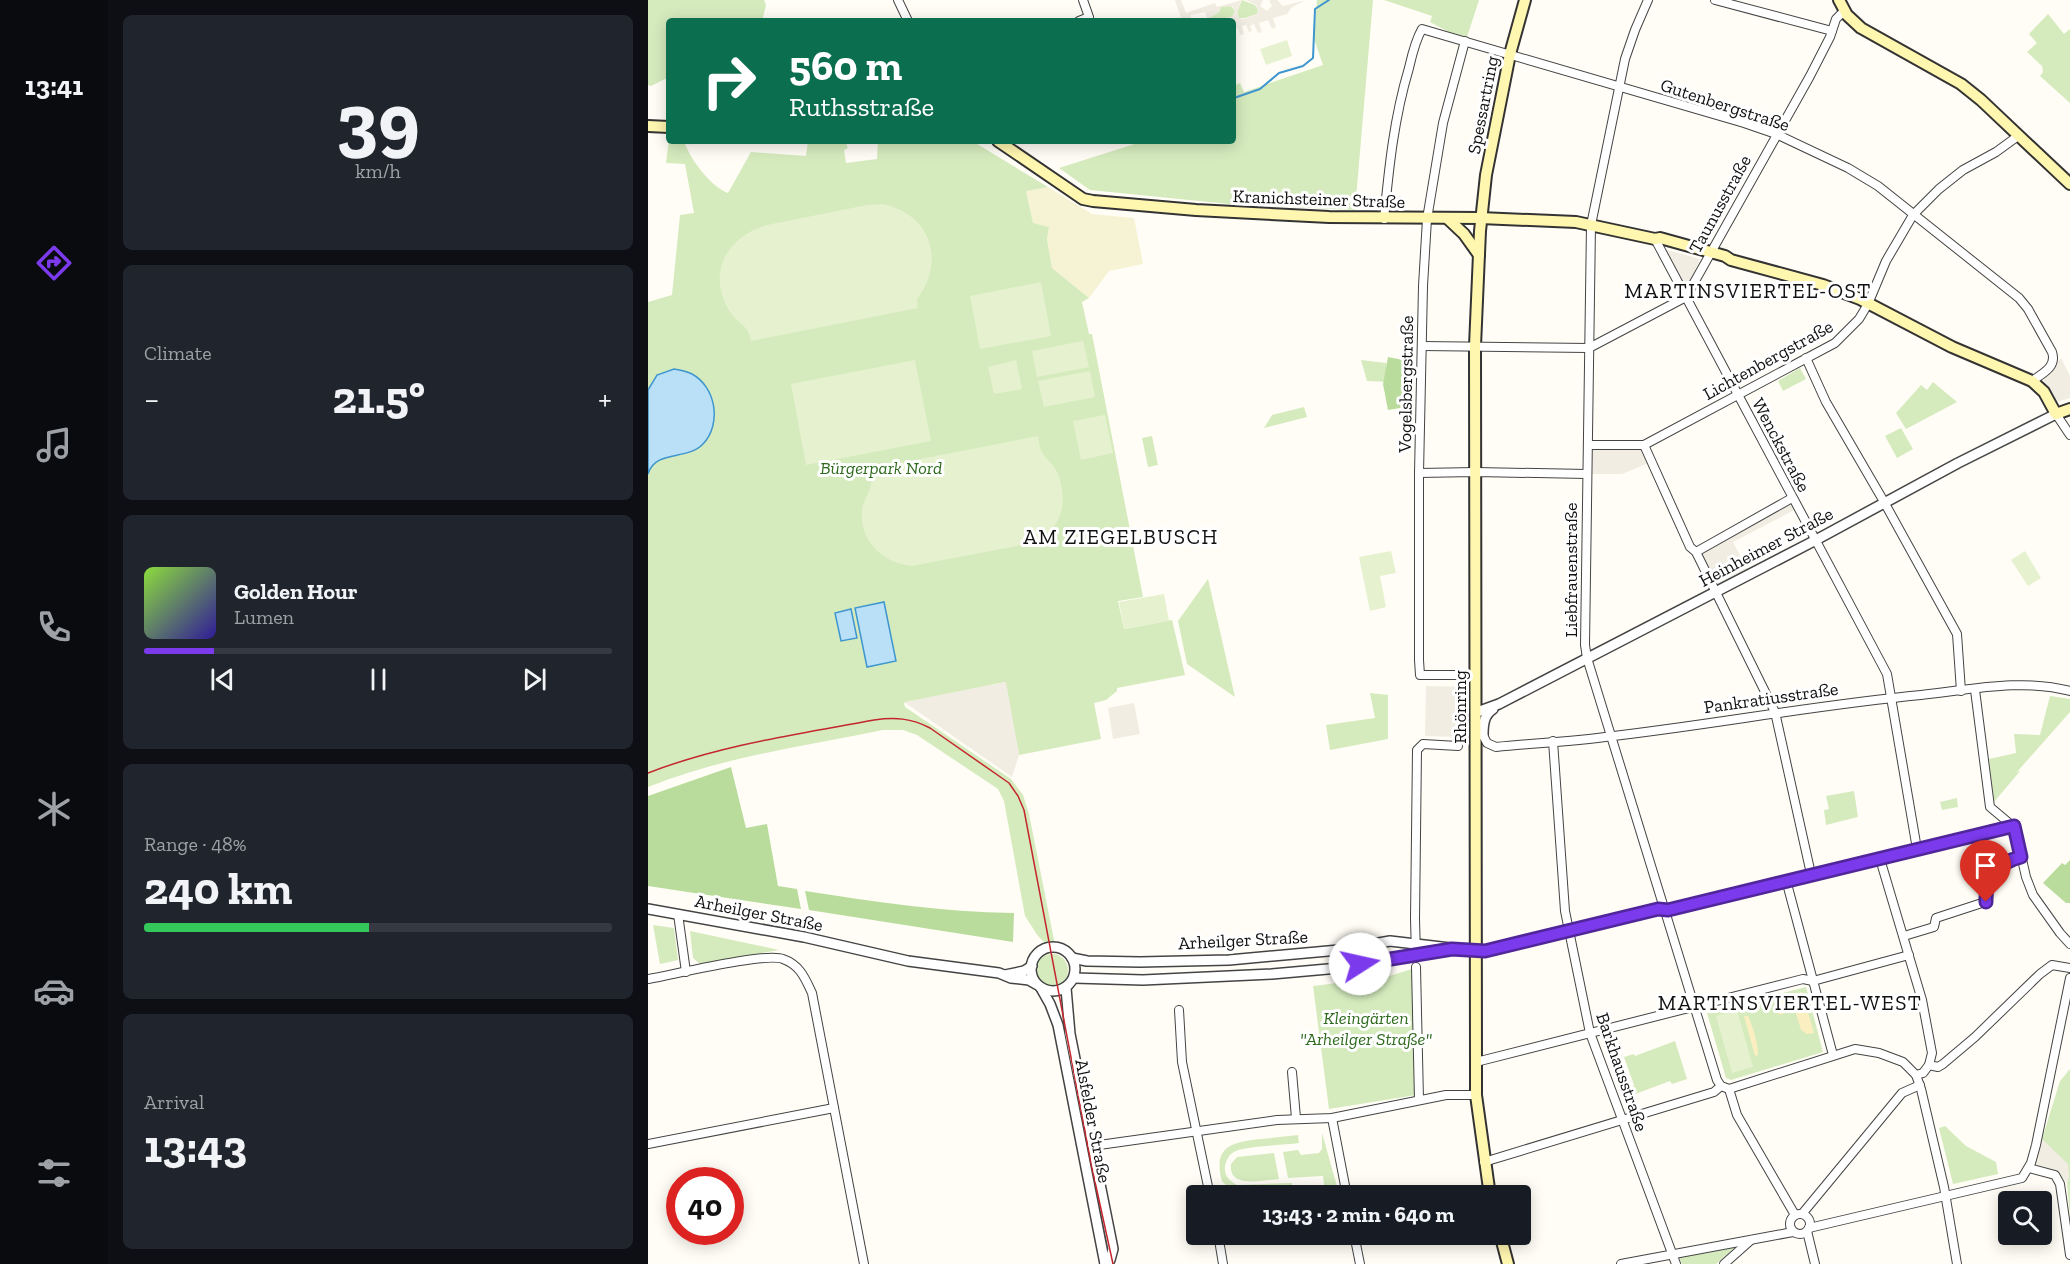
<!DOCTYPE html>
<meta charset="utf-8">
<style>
body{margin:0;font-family:"Zilla Slab",serif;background:#20242c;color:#f1f3f6;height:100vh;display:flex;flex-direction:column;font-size:22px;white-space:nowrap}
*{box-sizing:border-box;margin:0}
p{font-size:20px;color:#9ea1a6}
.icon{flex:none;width:33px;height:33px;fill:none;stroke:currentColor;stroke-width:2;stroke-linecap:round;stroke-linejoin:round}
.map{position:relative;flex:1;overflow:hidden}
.side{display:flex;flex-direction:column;gap:15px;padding:15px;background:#0d0f14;width:540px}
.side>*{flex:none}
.hud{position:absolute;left:18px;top:18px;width:570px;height:126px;border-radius:6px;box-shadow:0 3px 15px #0003;background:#0b6e4f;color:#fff;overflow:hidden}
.tools{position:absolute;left:1350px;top:1191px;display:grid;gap:12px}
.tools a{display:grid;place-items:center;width:54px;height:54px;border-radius:6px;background:#171b24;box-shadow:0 3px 15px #0003;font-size:30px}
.speed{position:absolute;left:18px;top:1167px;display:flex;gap:12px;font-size:30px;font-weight:700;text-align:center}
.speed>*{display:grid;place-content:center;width:78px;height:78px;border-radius:50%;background:#171b24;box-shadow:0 3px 15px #0003;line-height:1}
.speed .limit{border:9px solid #d22;background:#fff;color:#111}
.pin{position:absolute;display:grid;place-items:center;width:51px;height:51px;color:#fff;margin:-62px -26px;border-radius:50% 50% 50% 0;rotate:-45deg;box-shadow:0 0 6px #0007}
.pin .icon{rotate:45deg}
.me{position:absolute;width:66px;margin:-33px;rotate:80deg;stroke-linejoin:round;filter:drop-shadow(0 0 4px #0008)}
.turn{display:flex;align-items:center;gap:21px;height:126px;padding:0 24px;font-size:27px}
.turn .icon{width:78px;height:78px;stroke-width:2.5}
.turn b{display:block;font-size:42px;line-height:51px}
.big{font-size:45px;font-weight:700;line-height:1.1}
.side .tile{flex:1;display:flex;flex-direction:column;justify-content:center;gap:9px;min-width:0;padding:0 21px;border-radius:9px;background:#20242c}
.side .dial{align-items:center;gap:0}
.dial b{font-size:78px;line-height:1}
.song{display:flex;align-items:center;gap:18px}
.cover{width:72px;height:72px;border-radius:9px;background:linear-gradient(135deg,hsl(90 70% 55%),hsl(250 70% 35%))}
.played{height:6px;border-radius:3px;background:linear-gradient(90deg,#7c3aed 15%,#363941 15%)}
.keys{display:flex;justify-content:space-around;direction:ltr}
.heat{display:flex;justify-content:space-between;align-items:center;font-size:33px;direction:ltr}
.charge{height:9px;border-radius:4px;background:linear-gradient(90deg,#34c759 48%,#363941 0)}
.trip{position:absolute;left:538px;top:1185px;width:345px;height:60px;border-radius:6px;background:#171b24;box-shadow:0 3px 15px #0003;font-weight:700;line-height:60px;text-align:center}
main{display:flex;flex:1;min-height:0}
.dock{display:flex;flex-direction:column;width:108px;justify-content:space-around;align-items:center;background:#090b0e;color:#9ea1a6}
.dock .icon{width:42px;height:42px}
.dock .selected{color:#7c3aed}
.dock b{font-size:27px;color:#f1f3f6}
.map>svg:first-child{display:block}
</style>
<main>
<nav class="dock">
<b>13:41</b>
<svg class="icon selected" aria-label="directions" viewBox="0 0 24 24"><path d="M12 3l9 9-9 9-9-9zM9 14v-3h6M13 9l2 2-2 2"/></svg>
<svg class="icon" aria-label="music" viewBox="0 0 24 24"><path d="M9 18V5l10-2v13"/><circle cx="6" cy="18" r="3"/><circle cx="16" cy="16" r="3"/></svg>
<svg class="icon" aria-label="phone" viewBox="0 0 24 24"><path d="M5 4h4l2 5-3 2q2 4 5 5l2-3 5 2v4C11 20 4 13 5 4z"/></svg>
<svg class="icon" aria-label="climate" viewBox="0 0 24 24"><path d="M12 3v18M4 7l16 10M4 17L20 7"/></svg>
<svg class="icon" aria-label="car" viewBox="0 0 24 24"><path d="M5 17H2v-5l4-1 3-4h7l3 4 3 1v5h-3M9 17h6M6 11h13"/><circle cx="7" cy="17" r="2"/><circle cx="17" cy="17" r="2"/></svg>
<svg class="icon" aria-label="filters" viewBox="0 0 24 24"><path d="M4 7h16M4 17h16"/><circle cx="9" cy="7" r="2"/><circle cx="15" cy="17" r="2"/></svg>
</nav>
<section class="side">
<div class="tile dial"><b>39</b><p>km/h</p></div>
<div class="tile"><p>Climate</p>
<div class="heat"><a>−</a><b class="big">21.5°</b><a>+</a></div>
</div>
<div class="tile">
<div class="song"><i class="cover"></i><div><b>Golden Hour</b><p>Lumen</p></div></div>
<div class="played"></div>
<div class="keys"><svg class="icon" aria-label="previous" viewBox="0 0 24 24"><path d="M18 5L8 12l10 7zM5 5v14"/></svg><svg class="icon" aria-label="pause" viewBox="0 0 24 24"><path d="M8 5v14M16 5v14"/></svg><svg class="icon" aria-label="next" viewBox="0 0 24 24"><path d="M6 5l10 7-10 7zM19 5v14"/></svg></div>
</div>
<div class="tile"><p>Range · 48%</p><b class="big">240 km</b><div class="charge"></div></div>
<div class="tile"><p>Arrival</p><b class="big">13:43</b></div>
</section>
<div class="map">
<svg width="1422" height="1264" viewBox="0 0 1422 1264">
<rect width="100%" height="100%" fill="#fffdf5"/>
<!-- farmland -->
<polygon fill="#f6f3d4" points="400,187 444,214 486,218 495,264 461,271 441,298 404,268 399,239 401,227 385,224 378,190"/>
<!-- green -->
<g fill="#d5ebbd">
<polygon points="0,0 116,0 118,5 114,21 21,21 21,77 3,86 0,85"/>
<polygon points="594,0 607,5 610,10 609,14 597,18 591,18 589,12"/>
<polygon points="669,0 725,0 707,210 581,204 442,190 411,168 496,141 585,141 585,86 592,83 596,92 675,65 666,39"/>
<polygon points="736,0 831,0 819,37 801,32 782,22 784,16"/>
<polygon points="582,5 587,11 584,17 577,18 574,21 563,21 563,17 571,12 573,7"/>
<polygon points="1400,14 1416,34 1422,29 1422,103 1392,76 1395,72 1394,66 1379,52 1389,43 1381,34"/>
<path d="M21,140L36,141C42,159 62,186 80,193L103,152L158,156L160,141H197L200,148L196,150L198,163L229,159L230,141H324L400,187L378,191L385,223L401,227L399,239L404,268L441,298L434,302L441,334H444L495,597L470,601L476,629L524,620L537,675L469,688V691L458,700L446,703L453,739L371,755L357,682L256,703L257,707L363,779L375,795L381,814L407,945L398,944L390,936L377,916L356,801L350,789L269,735L255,730H235C156,746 75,757 0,787V302L24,295L32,215L46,213L37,164L18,163Z"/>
<polygon points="713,360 738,363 741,382 719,381"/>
<polygon points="1152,368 1158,379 1135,391 1130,381"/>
<polygon points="1285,382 1309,402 1258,429 1248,413 1273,385 1279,390"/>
<polygon points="656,407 659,417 616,428 624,415"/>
<polygon points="1253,428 1265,449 1249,458 1237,436"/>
<polygon points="504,436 510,465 500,467 494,438"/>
<polygon points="560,579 587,697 539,664 530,621"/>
<polygon points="722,693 740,695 740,739 682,750 678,725 727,718"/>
<polygon points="1402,696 1422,699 1422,712 1368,773 1373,770 1346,802 1341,759 1368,753 1366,734 1392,735"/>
<polygon points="1206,791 1210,817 1178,825 1176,810 1181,809 1178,796"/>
<polygon points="1309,798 1310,807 1294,810 1292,802"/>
<polygon points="5,925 26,928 30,960 12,964"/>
<polygon points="42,931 131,950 52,964 45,958"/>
<circle cx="404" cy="970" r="16"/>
<polygon points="764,969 768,1095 681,1109 665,986 738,977"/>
<polygon points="1158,987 1175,1052 1083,1080 1078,1078 1059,1013"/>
<polygon points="1027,1041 1039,1079 1024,1084 1022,1081 987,1094 985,1086 986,1085 976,1057 986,1054 987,1056"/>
<polygon points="1422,1069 1422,1217 1419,1183 1421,1176 1394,1139 1412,1081"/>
<polygon points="1297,1126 1318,1146 1348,1162 1350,1174 1305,1184 1291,1128"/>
<polygon points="674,1133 690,1190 677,1192 675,1176 640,1178 635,1152 650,1150 653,1155 671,1153 674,1149"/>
<path d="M650,1135L651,1143C638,1145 597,1146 588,1151C582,1153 578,1160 577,1166C576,1176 581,1180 589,1185L644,1183V1188C626,1190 585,1197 574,1181C564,1146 585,1142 613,1139C625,1138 638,1136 650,1135Z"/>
<path d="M626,1153L631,1179C615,1180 580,1189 583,1164L589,1157Z"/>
<polygon points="1094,1241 1068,1264 1034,1264 1029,1253"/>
</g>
<!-- forest -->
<g fill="#b9dc9c">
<polygon points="740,357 765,362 765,406 740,410 735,384"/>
<polygon points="83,767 98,828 119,824 130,886 149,889 153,909 0,886 0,796"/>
<polygon points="1422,860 1422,903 1418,903 1395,883 1414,863 1417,865"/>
<path d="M157,891C229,902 293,912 366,913L365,942L161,910Z"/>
</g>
<!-- sand -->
<g fill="#fbeec1">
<polygon points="1154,992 1166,1033 1159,1034 1153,1030 1148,1013 1144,1011 1131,1015 1127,1000"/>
<path d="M1096,1016H1100C1105,1028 1110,1042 1110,1055L1107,1056Z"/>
</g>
<!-- pitch -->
<g fill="#e6f2cf">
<polygon points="639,40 644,56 618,65 612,49"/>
<path d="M234,204C283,214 298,260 269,299L270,308L103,341C99,323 91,325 82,312C58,273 78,237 119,225L219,205Z"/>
<polygon points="393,282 403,336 332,349 322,296"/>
<polygon points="435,341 441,367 389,377 384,351"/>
<polygon points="267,360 283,441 158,465 143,384"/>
<polygon points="368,360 374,389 346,394 340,367"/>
<polygon points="442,371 447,397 396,407 390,381"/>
<polygon points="457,415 465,453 433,460 425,421"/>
<path d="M390,436C391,441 391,446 393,450C395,457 405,463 409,472C416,486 417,508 409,522C404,532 393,537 384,543L264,566C235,563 211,541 214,510C215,500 223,491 223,483C223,479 221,474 221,469Z"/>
<polygon points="743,551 748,573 732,576 738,607 722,611 711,557"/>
<polygon points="1377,551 1393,578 1380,586 1363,560"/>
<polygon points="516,594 521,621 476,629 471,602"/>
<polygon points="1089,1010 1105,1067 1084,1073 1068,1016"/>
</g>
<!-- plaza -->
<g fill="#f1ede2">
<polygon points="527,0 533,0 538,13 567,3 569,7 594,0 592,3 589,14 591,18 595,19 608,15 610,12 608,5 598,0 615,0 612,6 619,11 624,6 621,0 629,0 635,6 658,0 644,7 639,14 625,18 628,27 624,29 620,20 611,23 614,32 610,33 606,24 602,26 604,31 601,32 598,25 594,26 596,34 592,35 590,28 585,29 585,21 574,21 586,15 587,11 584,6 573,7 571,12 563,17 563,21 560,21 557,12 543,15 542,21 534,21"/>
<polygon points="1016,249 1052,259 1038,290"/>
<polygon points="1413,358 1422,376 1422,398 1409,402 1396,386 1396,378"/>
<polygon points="940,445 996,445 1003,462 974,474 939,474"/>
<polygon points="1144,498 1150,508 1085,542 1099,569 1065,586 1048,552"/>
<polygon points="358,682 371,755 364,777 256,702"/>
<polygon points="778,686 821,687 821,728 811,737 777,736"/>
<polygon points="486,703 492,734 465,739 460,708"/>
<polygon points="1394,1139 1420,1164 1421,1176 1419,1183 1409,1172 1387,1164"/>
</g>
<!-- water -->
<g fill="#b9e0f7" stroke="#3f96cf" stroke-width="1.5">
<path d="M26,369C32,370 39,371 44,374C68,387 74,424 55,444C39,461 8,449 0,474V390L9,375Z"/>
<polygon points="236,602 248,661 219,667 207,608"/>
<polygon points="203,609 209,638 193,641 187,613"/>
</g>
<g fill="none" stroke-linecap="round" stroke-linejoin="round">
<!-- stream -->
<polyline stroke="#3f96cf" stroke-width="2" points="586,98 612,89 631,73 655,66 665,58 667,9 681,0"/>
<!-- minor casing -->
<g stroke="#444" stroke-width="10">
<g id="minor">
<polyline points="250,0 260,21"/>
<polyline points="1000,0 987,30 977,59 943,225 937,645 939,658 1069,1080 1073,1086 1081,1089 1207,1049 1231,1053 1255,1062 1268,1075 1273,1089 1296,1187 1309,1264"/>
<polyline points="1067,0 1184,31"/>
<polyline points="431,21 441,17 435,0"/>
<polyline points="817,41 795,123 779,219 775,286 771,473 771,660 772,675 828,675"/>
<path d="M736,219C741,167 746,118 761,68C764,55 767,41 774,29L1096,123L1128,134L1200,168L1230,186L1371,298L1380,309L1404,352C1409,367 1395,373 1384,381"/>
<polyline points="1007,239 1239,674 1269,849"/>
<polyline points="774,346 941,348 1038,297 1162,76 1182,37 1188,19 1197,10"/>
<polyline points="1158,358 1178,402 1235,500 1309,634 1313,691"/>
<polyline points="1408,414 1422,435"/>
<polyline points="940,445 996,445 1187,343 1211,319 1220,304 1238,261 1265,215 1291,189 1315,170 1348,152 1370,136"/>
<polyline points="996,445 1042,547 1048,552 1127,712 1163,874"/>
<polyline points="771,473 828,472 939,474"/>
<polyline points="1048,552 1144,498"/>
<polyline points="1327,690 1342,807 1367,828 1378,877 1385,895 1412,933 1422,944"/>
<path d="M835,735L839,743L848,747C885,743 921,742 957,737C1063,725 1167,705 1273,695C1321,690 1375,678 1422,691"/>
<polyline points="905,741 917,911 942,1033 1028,1264"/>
<polyline points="1232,859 1274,1000 1284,1053 1281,1065 1275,1073 1268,1075"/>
<polyline points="1138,880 1185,1055"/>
<polyline points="30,914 38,972"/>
<path d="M1256,936L1286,927L1288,918L1337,902C1337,878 1351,862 1373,857"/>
<polyline points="828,951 837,951 1010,909 1017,911 1366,826"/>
<polyline points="768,955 767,919 769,750 775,744 810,746"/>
<polyline points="768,967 771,1100"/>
<path d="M0,979C24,975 117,952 135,959C152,965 157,978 164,993L216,1264"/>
<polyline points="531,1010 534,1062 562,1196"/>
<polyline points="828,1062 1155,979 1165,981 1261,955"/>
<polyline points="1281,1065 1290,1067 1295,1064 1327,1037 1392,974 1404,965 1422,968"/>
<polyline points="644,1072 648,1118"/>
<polyline points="1081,1089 1089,1115 1147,1215"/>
<polyline points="684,1118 699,1196"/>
<polyline points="0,1144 186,1108"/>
<polyline points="444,1146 629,1120 684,1118 798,1095 828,1095"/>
<polyline points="836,1162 1066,1092 1073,1086"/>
<polyline points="1381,1168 1407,1175 1412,1184 1422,1255"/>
<circle cx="1152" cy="1224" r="10"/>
<polyline points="1154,1214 1254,1093 1272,1085"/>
<polyline points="1161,1228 1374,1178 1383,1163 1388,1145 1422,978"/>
<polyline points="1159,1231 1167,1264"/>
<polyline points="570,1234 575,1264"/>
<polyline points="706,1234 712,1264"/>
<polyline points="973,1264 1145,1232"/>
<polyline points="1076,1264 1103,1240"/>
</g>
</g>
<!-- tertiary casing -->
<g stroke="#444" stroke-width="12">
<g id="tertiary">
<polyline points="829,712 851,704 1166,541 1310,463 1408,414"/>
<path d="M835,735C835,724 836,715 845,709"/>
<polyline points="0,909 156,937 260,961 351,973 363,978 381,980 388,984"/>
<circle cx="405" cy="969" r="22"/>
<polyline points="424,958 439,961 492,962 581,960 691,950 742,941 828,951"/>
<polyline points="357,975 376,971 384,966"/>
<polyline points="426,978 495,980 624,974 691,968 796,950"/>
<polyline points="393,988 402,1004 410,1025 457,1264"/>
<polyline points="418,988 422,1034 465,1249 462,1260 457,1264"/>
</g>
</g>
<!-- secondary casing -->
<g stroke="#333" stroke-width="14">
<g id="secondary">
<polyline points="1191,0 1199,15 1213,28 1313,84 1333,100 1422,184"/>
<polyline points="0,126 21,127"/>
<polyline points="350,141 435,199 445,201 548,210 681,217 832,218 928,222 1007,239 1012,238 1077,256 1083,260 1175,285 1212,299 1304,347 1384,381 1396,392 1408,414 1422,409"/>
<polyline points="799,218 816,234 831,255"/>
<polyline points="842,1196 828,1095 828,1062 827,346 832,231 838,175 862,54 877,0"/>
<polyline points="852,1234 860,1264"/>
</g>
</g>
<!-- minor -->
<use href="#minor" stroke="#fff" stroke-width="8"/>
<!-- tertiary -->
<use href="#tertiary" stroke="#fff" stroke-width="9"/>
<!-- secondary -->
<use href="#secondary" stroke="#fff6b0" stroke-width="10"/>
<!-- tram -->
<path stroke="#c4262e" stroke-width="1.5" d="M0,773C72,745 151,734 226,720C247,717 263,718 282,728L361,783L370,796L376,810L444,1168L465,1264"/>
</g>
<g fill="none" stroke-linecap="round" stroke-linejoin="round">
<!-- route casing -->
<g stroke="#51269a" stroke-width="15">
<path id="route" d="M712,964L804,949L837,951L1010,909L1020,910L1366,826L1373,857C1351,862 1337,878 1338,902"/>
</g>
<!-- route -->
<use href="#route" stroke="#7c3aed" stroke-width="10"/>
</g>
<g text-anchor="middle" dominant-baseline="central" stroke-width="6" stroke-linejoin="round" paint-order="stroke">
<!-- street labels -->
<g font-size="18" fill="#111" stroke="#fff">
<text transform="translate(835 105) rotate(-79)">Spessartring</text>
<text transform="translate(1077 105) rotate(18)">Gutenbergstraße</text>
<text transform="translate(671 199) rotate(2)">Kranichsteiner Straße</text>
<text transform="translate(1072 204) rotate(-61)">Taunusstraße</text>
<text transform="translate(1120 360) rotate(-29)">Lichtenbergstraße</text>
<text transform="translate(758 384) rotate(-89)">Vogelsbergstraße</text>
<text transform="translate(1133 445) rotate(62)">Wenckstraße</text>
<text transform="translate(1118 547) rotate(-28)">Heinheimer Straße</text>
<text transform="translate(923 570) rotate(-90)">Liebfrauenstraße</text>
<text transform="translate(1123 698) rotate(-8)">Pankratiusstraße</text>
<text transform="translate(812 707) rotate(-90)">Rhönring</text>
<text transform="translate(111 913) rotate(11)">Arheilger Straße</text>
<text transform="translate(595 940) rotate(-3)">Arheilger Straße</text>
<text transform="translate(974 1072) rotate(71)">Barkhausstraße</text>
<text transform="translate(445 1121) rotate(79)">Alsfelder Straße</text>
</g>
<!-- park labels -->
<g font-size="18" font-style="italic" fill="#2f6b1f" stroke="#fff">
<text x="233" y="468">Bürgerpark Nord</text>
<text x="718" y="1018">Kleingärten<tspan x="718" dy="21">"Arheilger Straße"</tspan></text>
</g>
<!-- quarter labels -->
<g font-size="21" letter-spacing="1.5" fill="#111" stroke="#fff">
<text x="1100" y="290">MARTINSVIERTEL-OST</text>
<text x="473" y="536">AM ZIEGELBUSCH</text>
<text x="1142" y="1002">MARTINSVIERTEL-WEST</text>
</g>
</g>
</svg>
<div class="tools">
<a><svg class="icon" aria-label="search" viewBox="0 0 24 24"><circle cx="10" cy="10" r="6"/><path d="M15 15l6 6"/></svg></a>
</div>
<div class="speed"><div class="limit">40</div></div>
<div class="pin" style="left:1338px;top:902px;background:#d93025"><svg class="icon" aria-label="arrive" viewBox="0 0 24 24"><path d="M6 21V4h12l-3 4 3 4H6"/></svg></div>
<svg class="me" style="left:712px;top:964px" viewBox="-20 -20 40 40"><circle r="19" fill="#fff"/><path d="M0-13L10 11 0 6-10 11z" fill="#7c3aed"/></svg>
<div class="trip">13:43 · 2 min · 640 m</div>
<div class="hud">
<div class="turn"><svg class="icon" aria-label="right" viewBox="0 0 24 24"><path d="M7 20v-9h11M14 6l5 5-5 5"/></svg><div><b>560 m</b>Ruthsstraße</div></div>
</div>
</div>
</main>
